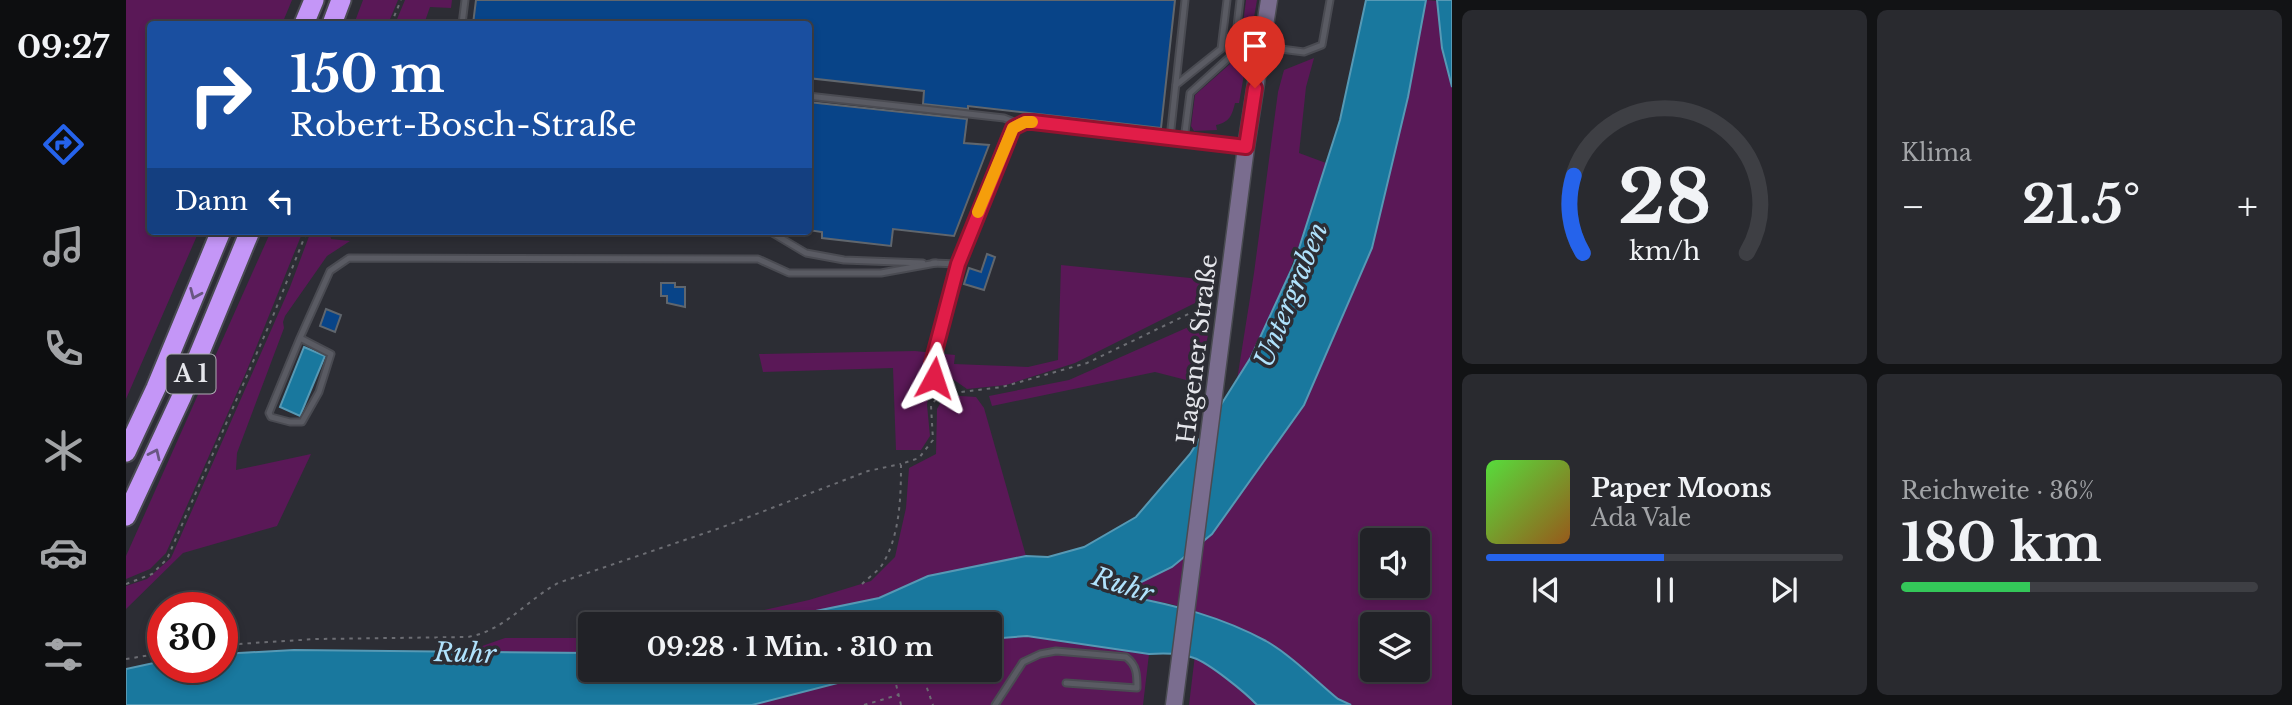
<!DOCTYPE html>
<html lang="de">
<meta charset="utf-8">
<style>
body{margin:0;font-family:"Libre Baskerville",serif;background:#292a2f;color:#f1f3f6;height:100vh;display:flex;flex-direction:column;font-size:26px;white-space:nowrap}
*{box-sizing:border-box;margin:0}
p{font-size:23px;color:#a2a4a7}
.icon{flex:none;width:38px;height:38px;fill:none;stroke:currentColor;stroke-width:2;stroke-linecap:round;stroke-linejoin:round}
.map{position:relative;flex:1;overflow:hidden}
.sheet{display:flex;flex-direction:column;gap:10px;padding:10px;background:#121315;width:840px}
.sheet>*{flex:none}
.guide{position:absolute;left:21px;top:21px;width:665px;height:214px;border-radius:7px;box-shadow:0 4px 10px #0003,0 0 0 2px #3e3f44;background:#1a4fa0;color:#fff;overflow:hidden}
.tools{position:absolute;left:1234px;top:528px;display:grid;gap:14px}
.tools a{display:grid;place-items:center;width:70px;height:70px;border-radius:7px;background:#212227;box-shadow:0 4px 10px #0003,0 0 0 2px #3e3f44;font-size:35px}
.speed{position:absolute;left:21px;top:592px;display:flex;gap:14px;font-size:35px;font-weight:700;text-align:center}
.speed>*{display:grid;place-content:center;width:91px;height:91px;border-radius:50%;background:#212227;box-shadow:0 4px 10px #0003,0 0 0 2px #3e3f44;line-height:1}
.speed .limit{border:10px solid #d22;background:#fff;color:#111}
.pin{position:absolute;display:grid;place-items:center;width:60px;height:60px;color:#fff;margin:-72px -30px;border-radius:50% 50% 50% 0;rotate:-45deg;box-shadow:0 0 7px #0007}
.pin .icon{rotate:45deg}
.me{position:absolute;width:77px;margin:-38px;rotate:5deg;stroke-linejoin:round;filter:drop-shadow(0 0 5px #0008)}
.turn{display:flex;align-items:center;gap:24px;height:147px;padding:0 28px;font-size:32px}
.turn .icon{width:91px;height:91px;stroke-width:2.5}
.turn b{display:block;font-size:49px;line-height:60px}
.then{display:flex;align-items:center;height:66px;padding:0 28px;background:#0003;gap:14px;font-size:26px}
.big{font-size:52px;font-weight:700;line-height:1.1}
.sheet .widget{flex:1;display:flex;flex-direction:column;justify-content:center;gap:10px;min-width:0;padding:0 24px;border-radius:10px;background:#292a2f}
.sheet .dial{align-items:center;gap:0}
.dial svg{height:182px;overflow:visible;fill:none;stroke:#3e3f44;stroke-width:7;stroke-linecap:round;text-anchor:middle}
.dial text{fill:#f1f3f6;stroke:none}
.song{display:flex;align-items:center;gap:21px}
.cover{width:84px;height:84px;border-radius:10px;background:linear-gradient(135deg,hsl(110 70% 55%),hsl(30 70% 35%))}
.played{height:7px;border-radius:4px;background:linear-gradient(90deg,#2563eb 50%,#3e3f44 50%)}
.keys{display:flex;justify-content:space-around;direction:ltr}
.heat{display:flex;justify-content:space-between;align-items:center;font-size:38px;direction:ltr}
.charge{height:10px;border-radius:5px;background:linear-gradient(90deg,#34c759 36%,#3e3f44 0)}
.sheet .tiles{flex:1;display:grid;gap:10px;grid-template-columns:repeat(2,1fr)}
.trip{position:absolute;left:452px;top:612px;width:424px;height:70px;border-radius:7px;background:#212227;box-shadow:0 4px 10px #0003,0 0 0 2px #3e3f44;font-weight:700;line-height:70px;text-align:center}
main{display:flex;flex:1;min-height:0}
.menu{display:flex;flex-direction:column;width:126px;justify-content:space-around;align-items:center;background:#0d0e10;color:#a2a4a7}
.menu .icon{width:49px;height:49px}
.menu .active{color:#2563eb}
.menu b{font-size:32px;color:#f1f3f6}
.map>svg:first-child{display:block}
</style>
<main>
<nav class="menu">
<b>09:27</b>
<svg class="icon active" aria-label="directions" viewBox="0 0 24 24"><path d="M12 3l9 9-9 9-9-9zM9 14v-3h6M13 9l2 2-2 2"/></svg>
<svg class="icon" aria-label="music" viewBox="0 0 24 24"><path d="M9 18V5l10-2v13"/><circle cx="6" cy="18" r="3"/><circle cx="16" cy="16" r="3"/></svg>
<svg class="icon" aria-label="phone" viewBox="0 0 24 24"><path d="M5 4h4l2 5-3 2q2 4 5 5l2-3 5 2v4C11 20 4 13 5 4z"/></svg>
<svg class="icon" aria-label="climate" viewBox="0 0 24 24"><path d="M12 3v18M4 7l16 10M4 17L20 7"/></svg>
<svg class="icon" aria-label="car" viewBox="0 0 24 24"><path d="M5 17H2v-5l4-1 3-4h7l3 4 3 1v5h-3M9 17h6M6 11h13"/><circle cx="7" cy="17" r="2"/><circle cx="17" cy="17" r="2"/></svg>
<svg class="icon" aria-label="filters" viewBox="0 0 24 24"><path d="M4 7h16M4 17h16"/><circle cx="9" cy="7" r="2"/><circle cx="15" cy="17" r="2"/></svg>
</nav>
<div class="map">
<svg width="1326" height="705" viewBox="0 0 1326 705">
<rect width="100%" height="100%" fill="#2c2d34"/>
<!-- green -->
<g fill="#5a1857" fill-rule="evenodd">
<polygon points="0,0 166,0 156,24 24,24 24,231 73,231 0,399"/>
<polygon points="237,0 272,0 262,24 228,24"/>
<polygon points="279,0 326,0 325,8 304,7 298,24 269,24"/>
<path d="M1120,0H1131L1113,103H1109C1106,115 1104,122 1090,125L1091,130L1068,131L1065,126L1069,95L1113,56Z"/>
<path d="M1300,0L1311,1L1316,48L1326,87V705H1063L1074,613L1045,604L1000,596L998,592L1282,97ZM1246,541H1292V586H1246ZM1246,625H1292V670H1246Z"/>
<path d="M1188,58L1180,87L1173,153L1200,163C1176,239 1153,312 1111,380L1128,273L1152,92L1158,70Z"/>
<polygon points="145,231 177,231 121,370 40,553 24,569 0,579 0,556"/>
<polygon points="185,231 203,231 205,239 224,241 201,256 159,316 157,322 158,328 111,453 110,470 185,454 151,526 57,553 0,609 0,586 21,579 45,558 164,287"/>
<polygon points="935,265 1084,280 1081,297 949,363 880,385 841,389 821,375 804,382 801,405 804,436 795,450 770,450 767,368 637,372 633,354 789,351 829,355 828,364 902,367 932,360"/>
<polygon points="1076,321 1082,335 1072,383 1029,372 866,406 863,396 943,380"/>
<polygon points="819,395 850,397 858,408 900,556 802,576 753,598 622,625 571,625 683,600 745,581 769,557 780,508 783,468 810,454 811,409"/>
<polygon points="901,636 1023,654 1017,705 626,705 762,670 863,670 863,639"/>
<polygon points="379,638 464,638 464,653 342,651"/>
</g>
<!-- water -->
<g fill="#19789e" stroke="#5699b5" stroke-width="2">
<path d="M1240,0H1300L1282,97L1246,248L1178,405L1086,534L1046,567L1001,589L998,592L1000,596C1049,605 1096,617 1140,641C1166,656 1189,680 1212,699L1225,705H1131C1120,693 1083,663 1068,658C1055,653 1037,653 1023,654L901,636L863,639V625H622L753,598L802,576L900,556L922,557L958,547L1010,517L1064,454L1125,357L1168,264L1214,120Z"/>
<polygon points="1311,0 1326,0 1326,87 1316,48"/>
<polygon points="178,347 199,356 174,416 154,407"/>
<polygon points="168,650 464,653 464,670 762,670 626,705 0,705 0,669 37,661 37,667 96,667 96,654"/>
</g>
<!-- building -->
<g fill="#084488" stroke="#60666d" stroke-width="2">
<polygon points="350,0 1049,0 1035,128 842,106 842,109 797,104 798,91 682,78 682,24 347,24"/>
<polygon points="682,102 841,119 838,143 863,145 828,236 767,229 765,246 696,238 696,232 682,230"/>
<polygon points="861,254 869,257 858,290 838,284 843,268 855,272"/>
<polygon points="535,283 549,283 549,287 559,287 559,307 541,303 541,296 535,296"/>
<polygon points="200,309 215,315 209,332 194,326"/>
</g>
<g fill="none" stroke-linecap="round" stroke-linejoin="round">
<!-- lane casing -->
<g stroke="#4a4b52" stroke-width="9">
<g id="lane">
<polyline points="336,24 339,0"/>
<polyline points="1139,47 1178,52 1196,45 1204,0"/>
<polyline points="1050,85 1095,49 1101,0"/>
<polyline points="682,96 878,118 893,124"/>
<polyline points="1044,138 1059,0"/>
<polyline points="1058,140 1064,93 1108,53 1114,0"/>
<polyline points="643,231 680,253 718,260 797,263"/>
<polyline points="807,263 832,264"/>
<polyline points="174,338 143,413 145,417 164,422 176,422 193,392 205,354 174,338 204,271 223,258 632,259 663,273 755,273 810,263"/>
<path d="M869,705L897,662L914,654L930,651L1000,657C1011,665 1011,675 1011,688L940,683"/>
</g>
</g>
<!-- street casing -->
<g stroke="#4a4b52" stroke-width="14">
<polyline id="street" points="816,390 808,378 806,363 820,305 836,252 887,128 899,122 907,122 1120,147"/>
</g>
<!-- secondary casing -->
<g stroke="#4a4b52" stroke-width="19">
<polyline id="secondary" points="1048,705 1120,147 1143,0"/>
</g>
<!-- highway casing -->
<g stroke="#4a4b52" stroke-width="23">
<g id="highway">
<polyline points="178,24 188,0"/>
<polyline points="206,24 215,0"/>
<polyline points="0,452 30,388 95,231"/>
<polyline points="0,516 55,398 124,231"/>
</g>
</g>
<!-- path -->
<g stroke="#6c6d73" stroke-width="2" stroke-dasharray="3.5 5" stroke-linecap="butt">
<polyline points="265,24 275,0"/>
<polyline points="827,393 876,387 961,363 1077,307 1085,316"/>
<polyline points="0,584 26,574 41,559 147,316 181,231"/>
<path d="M736,584C742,578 751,572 756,565C774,536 775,497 775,464L793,458L807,440L805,406L810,399"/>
<path d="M96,645L190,639L342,637C378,631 401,600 432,583L594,528L742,471L775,464"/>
<polyline points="0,659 37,653"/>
<polyline points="738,705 772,695"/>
<polyline points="775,705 769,680 796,674 807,705"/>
</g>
<!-- lane -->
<use href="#lane" stroke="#5a5b63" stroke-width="5"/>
<!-- street -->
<use href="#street" stroke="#5a5b63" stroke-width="10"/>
<!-- secondary -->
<use href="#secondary" stroke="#7a6d8f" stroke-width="16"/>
<!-- highway -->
<use href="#highway" stroke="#c496f7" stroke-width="19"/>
</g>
<!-- one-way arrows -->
<defs><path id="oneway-chevron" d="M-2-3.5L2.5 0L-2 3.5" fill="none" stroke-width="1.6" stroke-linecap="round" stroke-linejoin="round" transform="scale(1.75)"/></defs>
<g stroke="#695782">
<use href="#oneway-chevron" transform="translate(69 294) rotate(113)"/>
<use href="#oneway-chevron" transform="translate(29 454) rotate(-65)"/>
</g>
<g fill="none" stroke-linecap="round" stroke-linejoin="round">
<!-- route casing -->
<g stroke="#92132f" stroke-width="18">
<polyline id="route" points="808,378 806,363 832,264 887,128 899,122 907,122 1120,147 1129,88"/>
</g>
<!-- route -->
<use href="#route" stroke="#e11d48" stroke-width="12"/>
<!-- slow -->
<polyline stroke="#f59e0b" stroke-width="12" points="852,212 887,128 899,122 906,122"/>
</g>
<g text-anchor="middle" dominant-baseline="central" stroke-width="7" stroke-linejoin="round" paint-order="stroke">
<!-- shield labels -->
<rect fill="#2c2d34" stroke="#aeaeb4" stroke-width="2" x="40.5" y="354.5" width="49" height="39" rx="5"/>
<g font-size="23" font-weight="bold" fill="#e5e6eb">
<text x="65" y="374">A 1</text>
</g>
<!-- street labels -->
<g font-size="24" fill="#e5e6eb" stroke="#2c2d34">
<text transform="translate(1071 349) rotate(-83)">Hagener Straße</text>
</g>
<!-- water labels -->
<g font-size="26" font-style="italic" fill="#b0e2fc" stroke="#2c2d34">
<text transform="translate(1165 295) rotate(-68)">Untergraben</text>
<text transform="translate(997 585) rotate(18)">Ruhr</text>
<text transform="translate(339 653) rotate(2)">Ruhr</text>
</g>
</g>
</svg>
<div class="tools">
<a><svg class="icon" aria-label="sound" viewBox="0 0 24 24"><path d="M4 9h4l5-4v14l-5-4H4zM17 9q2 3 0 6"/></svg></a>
<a><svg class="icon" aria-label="layers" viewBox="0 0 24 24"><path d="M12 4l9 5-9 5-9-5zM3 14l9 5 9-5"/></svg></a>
</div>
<div class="speed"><div class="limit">30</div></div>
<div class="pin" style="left:1129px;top:88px;background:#d93025"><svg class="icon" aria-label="arrive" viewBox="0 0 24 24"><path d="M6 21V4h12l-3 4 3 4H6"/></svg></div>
<svg class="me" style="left:808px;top:378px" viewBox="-20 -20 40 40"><path d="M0-17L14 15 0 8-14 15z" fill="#e11d48" stroke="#fff" stroke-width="4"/></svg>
<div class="trip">09:28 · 1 Min. · 310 m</div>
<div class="guide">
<div class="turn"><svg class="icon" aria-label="right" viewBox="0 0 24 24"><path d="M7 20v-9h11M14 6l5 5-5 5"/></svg><div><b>150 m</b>Robert-Bosch-Straße</div></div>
<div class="then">Dann<svg class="icon" aria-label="left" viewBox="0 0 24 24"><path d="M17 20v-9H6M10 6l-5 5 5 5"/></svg></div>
</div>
</div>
<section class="sheet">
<div class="tiles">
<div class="widget dial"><svg viewBox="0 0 100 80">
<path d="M14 69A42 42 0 1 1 86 69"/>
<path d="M14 69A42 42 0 0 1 10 35" stroke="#2563eb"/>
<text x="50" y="56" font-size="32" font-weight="700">28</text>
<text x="50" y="72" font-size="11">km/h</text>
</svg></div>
<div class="widget"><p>Klima</p>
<div class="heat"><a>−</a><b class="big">21.5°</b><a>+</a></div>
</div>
<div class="widget">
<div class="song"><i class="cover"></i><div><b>Paper Moons</b><p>Ada Vale</p></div></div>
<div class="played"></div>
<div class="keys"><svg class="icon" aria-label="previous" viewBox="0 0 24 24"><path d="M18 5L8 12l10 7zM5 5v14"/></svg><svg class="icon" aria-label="pause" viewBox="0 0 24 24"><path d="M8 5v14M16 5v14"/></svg><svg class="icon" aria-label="next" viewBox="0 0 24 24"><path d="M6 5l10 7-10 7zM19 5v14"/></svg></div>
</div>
<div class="widget"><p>Reichweite · 36%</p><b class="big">180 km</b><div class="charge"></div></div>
</div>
</section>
</main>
